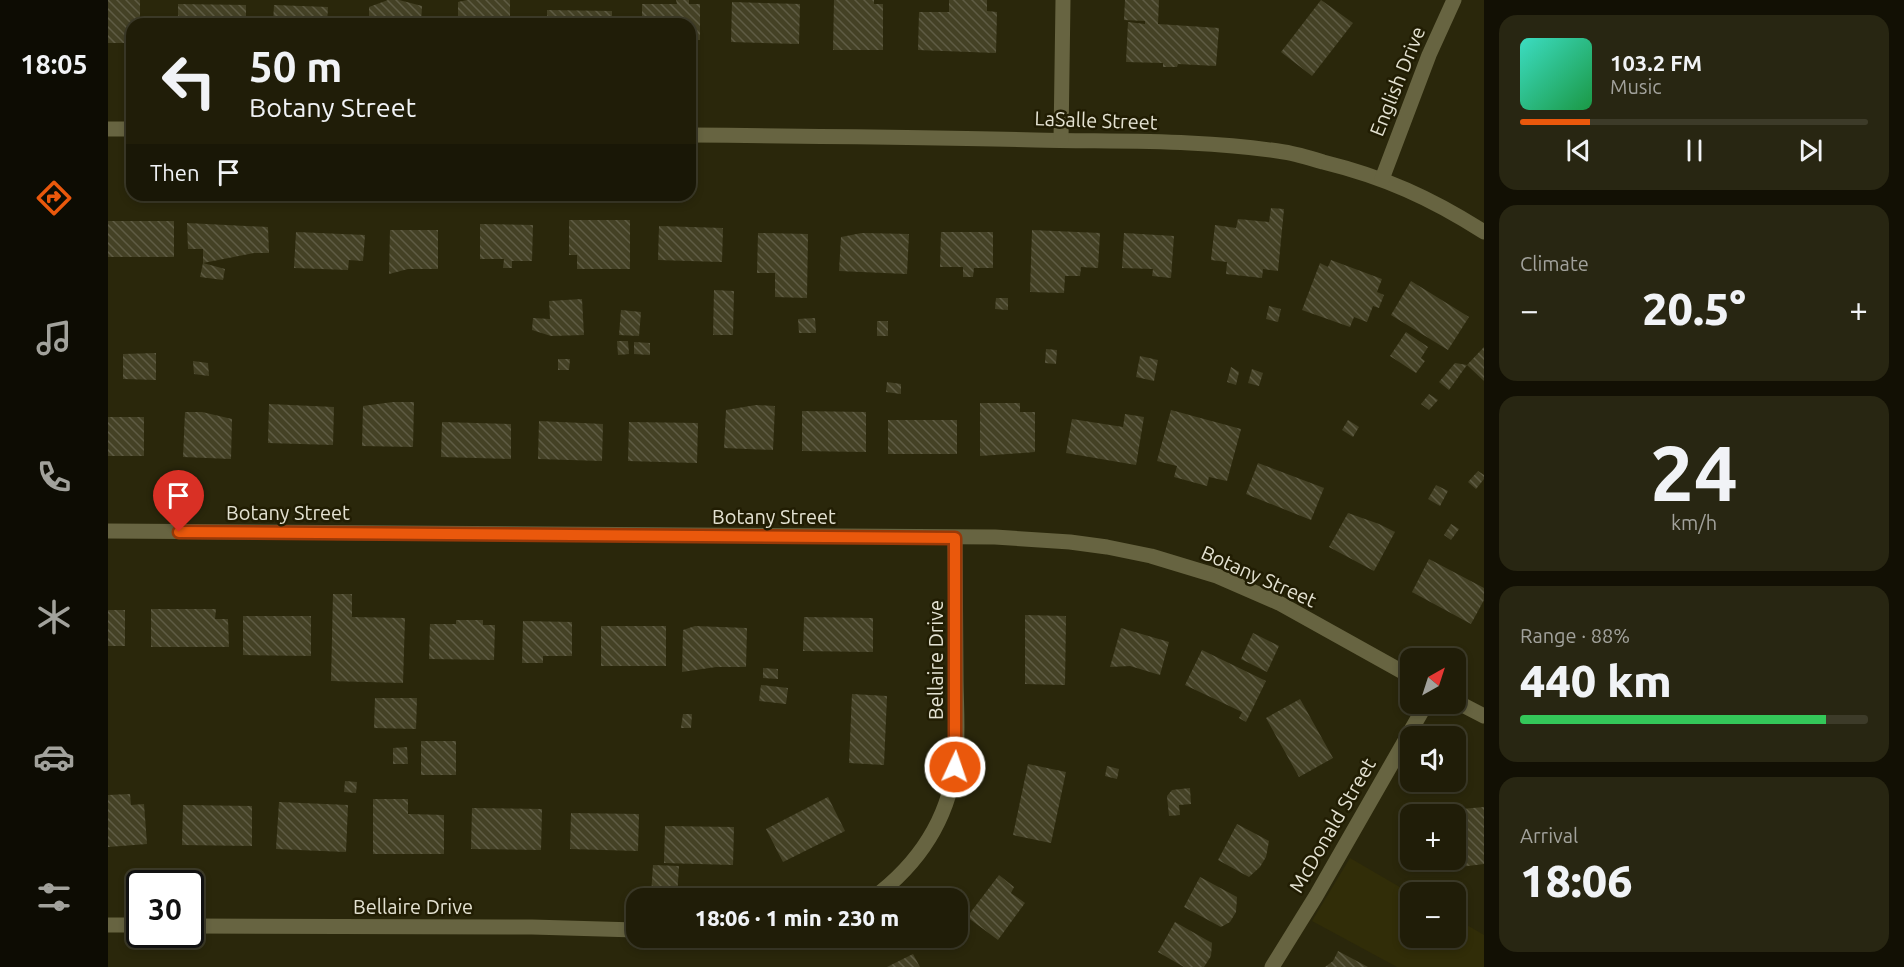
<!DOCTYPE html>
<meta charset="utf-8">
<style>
body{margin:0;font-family:Ubuntu,sans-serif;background:#282612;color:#f1f3f6;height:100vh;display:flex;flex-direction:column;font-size:22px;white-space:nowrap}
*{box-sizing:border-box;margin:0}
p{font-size:20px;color:#a2a29c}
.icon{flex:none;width:33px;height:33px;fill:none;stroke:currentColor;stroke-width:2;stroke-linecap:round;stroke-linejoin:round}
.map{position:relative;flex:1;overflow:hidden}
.sheet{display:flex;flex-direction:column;gap:15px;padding:15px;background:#121004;width:420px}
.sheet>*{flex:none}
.guide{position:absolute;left:18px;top:18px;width:570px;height:183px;border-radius:18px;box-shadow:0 3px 9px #0003,0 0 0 2px #3d3b29;background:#201d08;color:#f1f3f6;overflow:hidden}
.needle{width:39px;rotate:39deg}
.controls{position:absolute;left:1292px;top:648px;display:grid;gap:12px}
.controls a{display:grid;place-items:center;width:66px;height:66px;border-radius:12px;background:#201d08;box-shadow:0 3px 9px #0003,0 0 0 2px #3d3b29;font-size:30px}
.speed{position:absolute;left:18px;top:870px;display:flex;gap:12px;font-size:30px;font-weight:700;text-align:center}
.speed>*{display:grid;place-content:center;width:78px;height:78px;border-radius:50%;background:#201d08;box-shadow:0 3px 9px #0003,0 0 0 2px #3d3b29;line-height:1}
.speed .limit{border:3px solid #111;border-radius:9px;background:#fff;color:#111}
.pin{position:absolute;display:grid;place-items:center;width:51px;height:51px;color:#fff;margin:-62px -26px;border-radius:50% 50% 50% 0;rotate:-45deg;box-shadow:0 0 6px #0007}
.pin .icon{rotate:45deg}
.me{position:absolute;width:66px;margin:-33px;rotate:3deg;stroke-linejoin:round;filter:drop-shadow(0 0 4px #0008)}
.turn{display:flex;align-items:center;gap:21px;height:126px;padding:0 24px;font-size:27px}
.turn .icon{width:78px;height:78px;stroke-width:2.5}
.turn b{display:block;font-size:42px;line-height:51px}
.then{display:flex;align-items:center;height:57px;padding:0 24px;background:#0003;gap:12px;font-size:22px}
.big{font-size:45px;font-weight:800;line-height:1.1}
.sheet .card{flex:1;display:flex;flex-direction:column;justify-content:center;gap:9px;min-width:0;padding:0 21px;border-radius:18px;background:#282612}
.sheet .dial{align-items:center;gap:0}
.dial b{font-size:78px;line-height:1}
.song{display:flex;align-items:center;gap:18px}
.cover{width:72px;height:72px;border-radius:9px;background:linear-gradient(135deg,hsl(170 70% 55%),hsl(140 70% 35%))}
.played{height:6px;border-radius:3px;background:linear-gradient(90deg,#ea580c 20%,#3d3b29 20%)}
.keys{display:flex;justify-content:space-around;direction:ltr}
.heat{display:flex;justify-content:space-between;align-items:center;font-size:33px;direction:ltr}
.charge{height:9px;border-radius:4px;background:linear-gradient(90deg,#34c759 88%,#3d3b29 0)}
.trip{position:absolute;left:518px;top:888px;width:342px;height:60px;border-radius:18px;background:#201d08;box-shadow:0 3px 9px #0003,0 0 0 2px #3d3b29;font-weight:800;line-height:60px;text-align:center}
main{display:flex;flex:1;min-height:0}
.tab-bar{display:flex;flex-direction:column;width:108px;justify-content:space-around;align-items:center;background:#0d0c03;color:#a2a29c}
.tab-bar .icon{width:42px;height:42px}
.tab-bar .active{color:#ea580c}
.tab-bar b{font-size:27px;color:#f1f3f6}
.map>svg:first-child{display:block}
</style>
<main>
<nav class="tab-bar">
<b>18:05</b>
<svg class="icon active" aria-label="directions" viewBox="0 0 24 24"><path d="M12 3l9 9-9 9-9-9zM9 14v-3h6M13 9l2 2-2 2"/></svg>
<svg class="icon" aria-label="music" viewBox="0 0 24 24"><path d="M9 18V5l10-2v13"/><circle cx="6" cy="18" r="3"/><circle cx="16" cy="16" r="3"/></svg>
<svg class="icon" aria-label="phone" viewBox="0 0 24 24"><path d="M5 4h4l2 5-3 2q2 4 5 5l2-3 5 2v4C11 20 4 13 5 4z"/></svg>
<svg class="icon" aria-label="climate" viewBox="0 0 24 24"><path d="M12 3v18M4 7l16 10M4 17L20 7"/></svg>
<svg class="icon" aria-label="car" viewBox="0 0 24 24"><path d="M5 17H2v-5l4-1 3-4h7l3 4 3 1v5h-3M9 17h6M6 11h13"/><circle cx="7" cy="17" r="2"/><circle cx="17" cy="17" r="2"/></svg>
<svg class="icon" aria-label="filters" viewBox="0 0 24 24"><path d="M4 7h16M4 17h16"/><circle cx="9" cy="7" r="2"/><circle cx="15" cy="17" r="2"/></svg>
</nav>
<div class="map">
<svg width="1376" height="967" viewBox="0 0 1376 967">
<defs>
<pattern id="building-back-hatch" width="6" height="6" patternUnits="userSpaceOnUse" patternTransform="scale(1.5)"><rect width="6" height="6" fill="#444125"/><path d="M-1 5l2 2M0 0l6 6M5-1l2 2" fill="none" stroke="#5f5c44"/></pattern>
</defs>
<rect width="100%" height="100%" fill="#2a270b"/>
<!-- built -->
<polygon fill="#312d08" points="1242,858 1302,893 1302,938 1347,938 1347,918 1376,935 1376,967 1289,967 1204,921"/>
<!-- building -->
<g fill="url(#building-back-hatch)">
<polygon points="0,0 32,0 32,24 24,24 24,36 17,36 17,43 0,43"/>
<polygon points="280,0 291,0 314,6 313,24 261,24 261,7"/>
<polygon points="359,0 402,0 402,24 350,24 350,2"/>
<polygon points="568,0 581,0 581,4 592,4 592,40 582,40 582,24 534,24 534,4 569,4"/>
<polygon points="726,0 766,0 766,4 775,4 775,50 725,50"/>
<polygon points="841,0 879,0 879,11 889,12 888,53 810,50 811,12 841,12"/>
<polygon points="1017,0 1051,0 1050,24 1111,28 1108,66 1070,64 1069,67 1055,67 1055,63 1018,62 1020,22 1037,24 1037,21 1016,20"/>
<polygon points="1213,0 1245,23 1204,76 1173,52"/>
<polygon points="624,2 692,4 691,44 623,42"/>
<polygon points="70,4 138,5 138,24 70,24"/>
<polygon points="166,5 220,7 219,24 165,24"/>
<polygon points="439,10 504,11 504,24 439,24"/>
<polygon points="1163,208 1176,209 1170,271 1155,269 1154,278 1118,274 1119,262 1103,260 1107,225 1128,228 1130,219 1161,222"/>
<polygon points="461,220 522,220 522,269 469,269 469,255 461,255"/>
<rect x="0" y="221" width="66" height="36"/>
<polygon points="79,223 160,227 161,253 146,253 95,263 95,249 80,249"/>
<polygon points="372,224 425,225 424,261 404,261 404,268 395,268 396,259 372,259"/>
<polygon points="551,226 615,228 614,262 550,260"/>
<polygon points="282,230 330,230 330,269 300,269 281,274"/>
<polygon points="924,230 992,233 990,268 973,267 972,276 957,276 956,293 922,292"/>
<polygon points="188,232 257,235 255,261 241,260 240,270 186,268"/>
<polygon points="833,232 885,232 885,268 866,268 865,277 855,277 855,267 832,267"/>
<polygon points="650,233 700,234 699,298 667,297 667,273 649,273"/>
<polygon points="754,233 801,234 799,274 731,271 733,237"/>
<polygon points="1016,233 1066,236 1063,278 1044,276 1045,269 1014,268"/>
<polygon points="1223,260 1274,279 1269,292 1276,295 1271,308 1265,306 1259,322 1246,317 1242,327 1194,310 1212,263 1220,267"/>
<polygon points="95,263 117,269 115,280 92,277"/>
<polygon points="1303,281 1361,317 1340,350 1283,315"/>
<polygon points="606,290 626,291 625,335 605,335"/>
<polygon points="888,298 900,298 900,310 887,309"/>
<polygon points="474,299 476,335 443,336 424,330 425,318 442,319 441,301"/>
<polygon points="1161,306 1173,309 1170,322 1158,319"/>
<polygon points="513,310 533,312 531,336 511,335"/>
<polygon points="707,318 708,333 691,333 690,319"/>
<rect x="769" y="321" width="11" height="15"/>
<polygon points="1298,332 1320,347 1313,358 1317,361 1308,373 1282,356"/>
<polygon points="509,341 520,341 521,354 510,355"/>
<polygon points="526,342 542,343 542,355 526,354"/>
<polygon points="1376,347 1376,381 1359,365"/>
<polygon points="938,349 949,350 948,364 937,363"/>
<polygon points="48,353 48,380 15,379 15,354"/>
<polygon points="1032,356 1050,360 1046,381 1028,377"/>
<polygon points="450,359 462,359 461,370 450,370"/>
<polygon points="85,361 100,363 101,376 86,374"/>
<polygon points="1347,363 1359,365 1341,390 1331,382"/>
<polygon points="1123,367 1131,372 1128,385 1119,382"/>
<polygon points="1144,369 1155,373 1151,386 1140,383"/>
<polygon points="779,382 793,384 793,394 778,392"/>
<polygon points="1321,394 1330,400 1321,410 1313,404"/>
<polygon points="285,402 306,402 305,447 254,446 255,406"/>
<polygon points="872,403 912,403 912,412 927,412 927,452 872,456"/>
<polygon points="161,404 226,407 225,445 160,443"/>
<polygon points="648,405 667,406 665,450 616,448 618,410"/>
<polygon points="1063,410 1133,429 1119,481 1101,477 1099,486 1066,477 1069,466 1049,461"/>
<polygon points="694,411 758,412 758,452 694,451"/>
<polygon points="77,412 94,412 124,419 123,459 75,457"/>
<polygon points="1017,414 1036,417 1028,465 958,453 964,419 1015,427"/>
<rect x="0" y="417" width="36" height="39"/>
<rect x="780" y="420" width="69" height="34"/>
<polygon points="1240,420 1251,427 1245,437 1234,430"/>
<polygon points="431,421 495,424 494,461 430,459"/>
<polygon points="334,422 403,424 403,459 333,457"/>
<polygon points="521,422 590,423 589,463 520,461"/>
<polygon points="1150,463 1216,488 1203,520 1138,494"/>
<polygon points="1370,471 1376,475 1376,479 1368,489 1360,482"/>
<polygon points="1328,485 1340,491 1332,506 1320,499"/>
<polygon points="1240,513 1271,524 1287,532 1266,571 1221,547"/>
<polygon points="1343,524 1351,529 1343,540 1336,535"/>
<polygon points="1321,559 1376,588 1376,600 1363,624 1304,592"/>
<polygon points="225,594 244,594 244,617 297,618 295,683 223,681"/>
<polygon points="43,609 108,609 107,619 120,619 121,647 43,647"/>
<rect x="0" y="610" width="17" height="36"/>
<polygon points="917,615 958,616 957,685 917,684"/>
<polygon points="135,616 203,616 203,656 135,655"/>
<polygon points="696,617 765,618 765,652 695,651"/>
<polygon points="348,620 375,620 375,625 387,625 386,660 321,659 322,624 348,624"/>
<polygon points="415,621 464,622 464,656 435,656 435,663 414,663"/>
<rect x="493" y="626" width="65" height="40"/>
<polygon points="587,626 639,628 638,667 608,667 574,672 575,630"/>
<polygon points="1013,628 1061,642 1052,675 1022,666 1002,667"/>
<polygon points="1145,633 1171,646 1159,672 1133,659"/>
<polygon points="1094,650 1158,681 1138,722 1131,718 1134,712 1077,685"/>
<polygon points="655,668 670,669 670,679 655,678"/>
<polygon points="653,685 680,688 678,704 651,701"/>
<polygon points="744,694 779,696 776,765 741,763"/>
<polygon points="267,698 309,698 308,729 266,728"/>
<polygon points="1192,699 1225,758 1191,777 1158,718"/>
<polygon points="575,714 584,714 583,728 573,728"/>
<rect x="313" y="741" width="35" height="34"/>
<polygon points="299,747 300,764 285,764 285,748"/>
<polygon points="920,764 958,772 943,843 905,835"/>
<polygon points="999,766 1011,769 1009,779 997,776"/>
<polygon points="237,781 249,782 248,793 236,792"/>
<polygon points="1082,788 1083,804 1071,805 1072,815 1061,816 1059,796 1064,790"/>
<polygon points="22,794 23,805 36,804 39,844 0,847 0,795"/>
<polygon points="720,797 737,831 675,862 658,829"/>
<polygon points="265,799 300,799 300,814 336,815 336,854 265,854"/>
<polygon points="171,802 240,805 238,852 168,849"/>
<polygon points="75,805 144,806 144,846 74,845"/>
<polygon points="1376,807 1376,864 1327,870 1325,860 1347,860 1347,814 1319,814 1319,812"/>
<polygon points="364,808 434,809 433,850 363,849"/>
<polygon points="463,813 531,814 530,851 462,849"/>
<polygon points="1129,824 1161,841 1158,857 1152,867 1141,877 1110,860"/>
<polygon points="557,826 626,827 625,865 556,863"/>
<polygon points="545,865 571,866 569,897 543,896"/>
<polygon points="891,875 906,887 903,893 917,903 890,940 859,917"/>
<polygon points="1092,877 1129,897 1128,912 1122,922 1113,927 1076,907"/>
<polygon points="1067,922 1104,943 1103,956 1096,967 1076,967 1050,952"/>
<polygon points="1230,951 1260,967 1217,967 1225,961"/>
<polygon points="805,954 812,967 779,967"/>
</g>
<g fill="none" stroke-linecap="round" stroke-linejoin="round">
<!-- minor -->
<g stroke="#676441" stroke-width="15">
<polyline points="0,129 24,129"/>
<path d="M582,135C697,136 812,137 927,140C1009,142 1094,139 1176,152C1189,154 1202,158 1215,162C1276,177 1323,198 1376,232"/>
<polyline points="953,140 955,0"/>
<polyline points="1274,179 1321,55 1346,0"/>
<polyline points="0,531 887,537 962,542 999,547 1043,556 1109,576 1171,603 1302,676"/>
<polyline points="1347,701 1376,716"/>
<path d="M765,898C808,866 839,822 847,766C851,737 848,705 848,675C848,629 847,584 847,538"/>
<polyline points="0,925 32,925"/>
<polyline points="82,926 424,927 528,930"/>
<polyline points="1164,967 1208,896 1318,704"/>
</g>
</g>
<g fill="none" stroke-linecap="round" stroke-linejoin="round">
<!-- route casing -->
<g stroke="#983908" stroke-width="15">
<polyline id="route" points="71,532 847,538 847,767"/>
</g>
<!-- route -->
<use href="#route" stroke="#ea580c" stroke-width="10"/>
</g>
<g text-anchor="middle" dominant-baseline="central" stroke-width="5" stroke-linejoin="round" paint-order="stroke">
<!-- street labels -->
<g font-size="20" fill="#e4e2d2" stroke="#211d03">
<text transform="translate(1289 81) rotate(-68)">English Drive</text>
<text transform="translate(988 120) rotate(2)">LaSalle Street</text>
<text x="180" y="512">Botany Street</text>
<text x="666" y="516">Botany Street</text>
<text transform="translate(1151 576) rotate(24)">Botany Street</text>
<text transform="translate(827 660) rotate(-90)">Bellaire Drive</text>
<text transform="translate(1224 825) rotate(-60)">McDonald Street</text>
<text x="305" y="906">Bellaire Drive</text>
</g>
</g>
</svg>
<div class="controls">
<a><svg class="needle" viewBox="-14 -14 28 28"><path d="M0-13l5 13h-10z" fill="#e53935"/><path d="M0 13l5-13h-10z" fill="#a2a29c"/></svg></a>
<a><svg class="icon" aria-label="sound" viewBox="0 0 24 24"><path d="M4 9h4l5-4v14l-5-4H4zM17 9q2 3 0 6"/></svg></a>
<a>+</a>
<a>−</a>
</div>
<div class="speed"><div class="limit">30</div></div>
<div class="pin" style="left:71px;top:532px;background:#d93025"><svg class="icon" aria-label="arrive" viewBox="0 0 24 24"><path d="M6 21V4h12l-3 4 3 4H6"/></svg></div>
<svg class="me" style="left:847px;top:767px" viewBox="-20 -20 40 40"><circle r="17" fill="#ea580c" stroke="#fff" stroke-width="3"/><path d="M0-11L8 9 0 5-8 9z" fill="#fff"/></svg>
<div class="trip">18:06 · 1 min · 230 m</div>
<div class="guide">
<div class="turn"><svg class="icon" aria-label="left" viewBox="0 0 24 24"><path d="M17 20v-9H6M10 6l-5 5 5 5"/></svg><div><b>50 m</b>Botany Street</div></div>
<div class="then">Then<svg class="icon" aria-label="arrive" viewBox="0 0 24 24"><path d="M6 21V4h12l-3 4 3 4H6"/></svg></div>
</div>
</div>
<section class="sheet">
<div class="card">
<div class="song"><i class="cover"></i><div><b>103.2 FM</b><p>Music</p></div></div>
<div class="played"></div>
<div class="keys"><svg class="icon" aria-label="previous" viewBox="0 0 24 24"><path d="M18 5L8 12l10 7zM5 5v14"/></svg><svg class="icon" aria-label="pause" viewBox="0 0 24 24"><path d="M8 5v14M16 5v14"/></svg><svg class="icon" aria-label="next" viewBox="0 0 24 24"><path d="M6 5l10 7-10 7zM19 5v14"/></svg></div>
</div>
<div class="card"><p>Climate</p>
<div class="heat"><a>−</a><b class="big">20.5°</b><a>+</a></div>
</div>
<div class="card dial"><b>24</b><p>km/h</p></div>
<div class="card"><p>Range · 88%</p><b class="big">440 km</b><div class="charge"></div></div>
<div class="card"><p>Arrival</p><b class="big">18:06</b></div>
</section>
</main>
